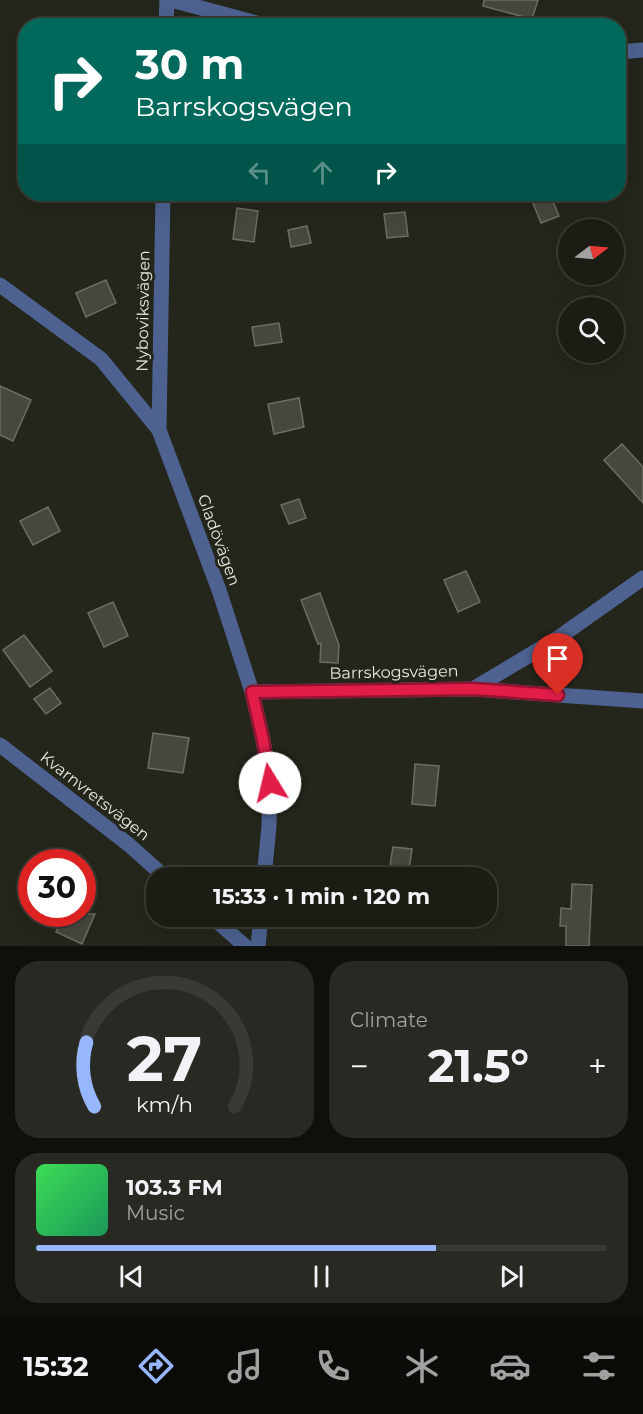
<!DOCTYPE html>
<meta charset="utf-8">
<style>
body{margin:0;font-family:Montserrat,sans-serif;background:#282922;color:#f1f3f6;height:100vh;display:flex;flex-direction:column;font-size:22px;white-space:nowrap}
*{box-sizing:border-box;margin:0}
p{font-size:20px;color:#a0a1a0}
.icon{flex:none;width:33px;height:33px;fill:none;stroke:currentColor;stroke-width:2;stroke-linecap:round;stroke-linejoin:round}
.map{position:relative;height:946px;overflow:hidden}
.side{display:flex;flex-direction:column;gap:15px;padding:15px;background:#0f0f0b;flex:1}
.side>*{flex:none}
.hud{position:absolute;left:18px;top:18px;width:608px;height:183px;border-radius:24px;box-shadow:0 6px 24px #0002,0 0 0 2px #393a34;background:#00695c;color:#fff;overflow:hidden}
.needle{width:39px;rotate:74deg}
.fabs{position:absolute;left:558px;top:219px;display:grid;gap:12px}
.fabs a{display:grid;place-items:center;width:66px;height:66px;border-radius:50%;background:#1b1c14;box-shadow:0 6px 24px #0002,0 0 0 2px #393a34;font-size:30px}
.speed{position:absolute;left:18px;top:849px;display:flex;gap:12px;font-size:30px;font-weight:700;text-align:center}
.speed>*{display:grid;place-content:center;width:78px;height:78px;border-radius:50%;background:#1b1c14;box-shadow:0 6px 24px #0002,0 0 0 2px #393a34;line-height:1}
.speed .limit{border:9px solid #d22;background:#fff;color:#111}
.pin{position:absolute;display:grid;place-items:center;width:51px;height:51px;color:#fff;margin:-62px -26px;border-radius:50% 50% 50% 0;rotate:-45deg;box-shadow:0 0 6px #0007}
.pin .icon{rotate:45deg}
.me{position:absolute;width:66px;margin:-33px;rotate:351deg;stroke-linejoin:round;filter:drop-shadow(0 0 4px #0008)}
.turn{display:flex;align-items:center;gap:21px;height:126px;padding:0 18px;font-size:27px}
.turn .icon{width:78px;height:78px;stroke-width:2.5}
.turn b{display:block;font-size:42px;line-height:51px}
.lanes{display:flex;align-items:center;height:57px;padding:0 18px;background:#0003;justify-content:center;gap:30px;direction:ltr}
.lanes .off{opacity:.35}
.big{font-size:45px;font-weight:700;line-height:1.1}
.side .card{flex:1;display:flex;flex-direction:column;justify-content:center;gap:9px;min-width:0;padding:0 21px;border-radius:24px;background:#282922}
.side .dial{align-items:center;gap:0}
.dial svg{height:156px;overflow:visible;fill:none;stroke:#393a34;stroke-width:7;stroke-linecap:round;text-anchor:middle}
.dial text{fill:#f1f3f6;stroke:none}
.song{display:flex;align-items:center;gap:18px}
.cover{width:72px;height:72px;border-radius:9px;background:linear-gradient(135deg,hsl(130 70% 55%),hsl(150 70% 35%))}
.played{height:6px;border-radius:3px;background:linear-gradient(90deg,#96b6fd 70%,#393a34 70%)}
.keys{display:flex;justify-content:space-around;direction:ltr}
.heat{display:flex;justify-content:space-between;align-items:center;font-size:33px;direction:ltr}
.side .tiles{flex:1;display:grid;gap:15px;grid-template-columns:1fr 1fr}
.card:last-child{grid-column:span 2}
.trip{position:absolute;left:146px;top:867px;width:351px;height:60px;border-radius:24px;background:#1b1c14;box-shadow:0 6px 24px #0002,0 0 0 2px #393a34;font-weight:700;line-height:60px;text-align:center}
.tabs{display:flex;height:96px;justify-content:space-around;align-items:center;background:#0b0b08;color:#a0a1a0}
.tabs .icon{width:42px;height:42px}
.tabs .active{color:#96b6fd}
.tabs b{font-size:27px;color:#f1f3f6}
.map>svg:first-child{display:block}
</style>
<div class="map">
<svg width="643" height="946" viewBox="0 0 643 946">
<rect width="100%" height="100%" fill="#24251b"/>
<!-- building -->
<g fill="#46473d" stroke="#6c6e62" stroke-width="1.5">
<polygon points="484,0 538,0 532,19 483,6"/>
<polygon points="550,194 559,216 541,223 532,201"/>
<polygon points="237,208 258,211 254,242 233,239"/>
<polygon points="405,212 408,236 387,238 384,214"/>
<polygon points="307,226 311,243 291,247 288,230"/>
<polygon points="106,280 116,303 86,317 76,293"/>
<polygon points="279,323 282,342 255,346 252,327"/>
<polygon points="0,386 31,400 13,441 0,435"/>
<polygon points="299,398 304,427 274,434 268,404"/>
<polygon points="622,444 643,467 643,503 604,460"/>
<polygon points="299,499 306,518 289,524 281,505"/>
<polygon points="48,507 60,531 33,545 20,521"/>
<polygon points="466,571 480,602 458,612 444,580"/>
<polygon points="320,593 339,645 338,663 320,662 321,643 318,644 301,600"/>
<polygon points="113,602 128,636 104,647 88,613"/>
<polygon points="24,635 52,671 30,687 3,650"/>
<polygon points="50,688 61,703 46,714 34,699"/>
<polygon points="153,733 189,738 183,773 148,768"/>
<polygon points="415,764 439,766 435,806 412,804"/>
<polygon points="393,847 412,849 408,878 388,878"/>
<polygon points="572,884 592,885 589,946 566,946 566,926 560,926 561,908 571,909"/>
<polygon points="74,914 95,914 82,944 56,932 63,916 71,920"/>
</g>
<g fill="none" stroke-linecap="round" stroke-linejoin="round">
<!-- street -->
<g stroke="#4d6291" stroke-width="15">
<polyline points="171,0 268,26"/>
<polyline points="166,26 167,0"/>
<polyline points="618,52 643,50"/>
<polyline points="0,285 101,359 159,430 219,590 252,692 263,740 270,783 269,826 264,878"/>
<polyline points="159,430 163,194"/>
<polyline points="473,689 558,638 643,578"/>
<polyline points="252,692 473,689 643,701"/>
<polyline points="0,745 128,844 166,878"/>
<polyline points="211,916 245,946"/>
<polyline points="258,946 261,916"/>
</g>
</g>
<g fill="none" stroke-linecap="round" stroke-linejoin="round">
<!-- route casing -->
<g stroke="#92132f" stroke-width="15">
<polyline id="route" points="270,783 263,740 252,692 473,689 558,695"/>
</g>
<!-- route -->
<use href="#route" stroke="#e11d48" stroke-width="10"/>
</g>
<g text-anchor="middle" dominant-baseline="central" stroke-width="6" stroke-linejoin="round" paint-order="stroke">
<!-- street labels -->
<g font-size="16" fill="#e6e7e0" stroke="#24251b">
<text transform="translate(143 311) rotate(-89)">Nyboviksvägen</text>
<text transform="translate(219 540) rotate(70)">Gladövägen</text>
<text transform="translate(394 672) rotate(-1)">Barrskogsvägen</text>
<text transform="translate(95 796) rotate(38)">Kvarnvretsvägen</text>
</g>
</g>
</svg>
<div class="fabs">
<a><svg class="needle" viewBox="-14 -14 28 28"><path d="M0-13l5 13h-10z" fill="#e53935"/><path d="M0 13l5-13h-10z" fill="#a0a1a0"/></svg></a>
<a><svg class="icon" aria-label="search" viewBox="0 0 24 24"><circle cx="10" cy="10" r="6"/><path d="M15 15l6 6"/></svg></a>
</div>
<div class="speed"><div class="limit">30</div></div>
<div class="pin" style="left:558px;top:695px;background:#d93025"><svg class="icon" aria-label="arrive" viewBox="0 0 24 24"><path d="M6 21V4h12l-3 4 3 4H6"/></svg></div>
<svg class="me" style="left:270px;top:783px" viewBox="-20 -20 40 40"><circle r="19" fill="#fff"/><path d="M0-13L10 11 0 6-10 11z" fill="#e11d48"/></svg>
<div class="trip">15:33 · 1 min · 120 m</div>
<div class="hud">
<div class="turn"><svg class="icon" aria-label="right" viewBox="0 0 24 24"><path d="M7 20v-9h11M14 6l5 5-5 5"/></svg><div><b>30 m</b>Barrskogsvägen</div></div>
<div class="lanes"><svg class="icon off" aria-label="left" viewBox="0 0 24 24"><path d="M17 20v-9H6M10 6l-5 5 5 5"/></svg><svg class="icon off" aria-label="ahead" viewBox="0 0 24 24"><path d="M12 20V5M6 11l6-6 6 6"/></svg><svg class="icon" aria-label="right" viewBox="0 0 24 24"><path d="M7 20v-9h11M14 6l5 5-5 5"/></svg></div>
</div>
</div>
<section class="side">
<div class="tiles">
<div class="card dial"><svg viewBox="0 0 100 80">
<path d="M14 69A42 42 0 1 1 86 69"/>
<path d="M14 69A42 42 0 0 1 10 36" stroke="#96b6fd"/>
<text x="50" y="56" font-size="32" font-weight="700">27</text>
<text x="50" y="72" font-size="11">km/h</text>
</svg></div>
<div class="card"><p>Climate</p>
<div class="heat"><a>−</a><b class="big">21.5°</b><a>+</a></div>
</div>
<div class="card">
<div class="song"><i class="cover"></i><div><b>103.3 FM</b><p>Music</p></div></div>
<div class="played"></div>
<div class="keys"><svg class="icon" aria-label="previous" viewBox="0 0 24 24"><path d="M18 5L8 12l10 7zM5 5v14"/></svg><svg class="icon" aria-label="pause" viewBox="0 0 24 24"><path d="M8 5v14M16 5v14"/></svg><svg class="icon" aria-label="next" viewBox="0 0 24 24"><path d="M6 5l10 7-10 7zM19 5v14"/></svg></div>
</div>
</div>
</section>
<nav class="tabs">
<b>15:32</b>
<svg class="icon active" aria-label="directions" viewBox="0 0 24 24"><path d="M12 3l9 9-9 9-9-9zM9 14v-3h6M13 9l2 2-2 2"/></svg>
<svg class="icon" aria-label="music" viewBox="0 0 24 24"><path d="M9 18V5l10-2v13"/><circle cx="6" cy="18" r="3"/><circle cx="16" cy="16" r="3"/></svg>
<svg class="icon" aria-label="phone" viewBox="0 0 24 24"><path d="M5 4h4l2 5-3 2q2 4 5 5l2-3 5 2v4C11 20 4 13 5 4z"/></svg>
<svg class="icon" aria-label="climate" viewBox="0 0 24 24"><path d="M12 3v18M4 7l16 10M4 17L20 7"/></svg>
<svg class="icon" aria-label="car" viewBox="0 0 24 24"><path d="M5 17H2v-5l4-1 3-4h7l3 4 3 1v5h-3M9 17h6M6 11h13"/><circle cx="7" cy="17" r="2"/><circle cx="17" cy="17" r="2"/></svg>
<svg class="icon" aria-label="filters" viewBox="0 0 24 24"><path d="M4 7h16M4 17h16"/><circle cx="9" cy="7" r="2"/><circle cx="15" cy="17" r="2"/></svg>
</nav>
